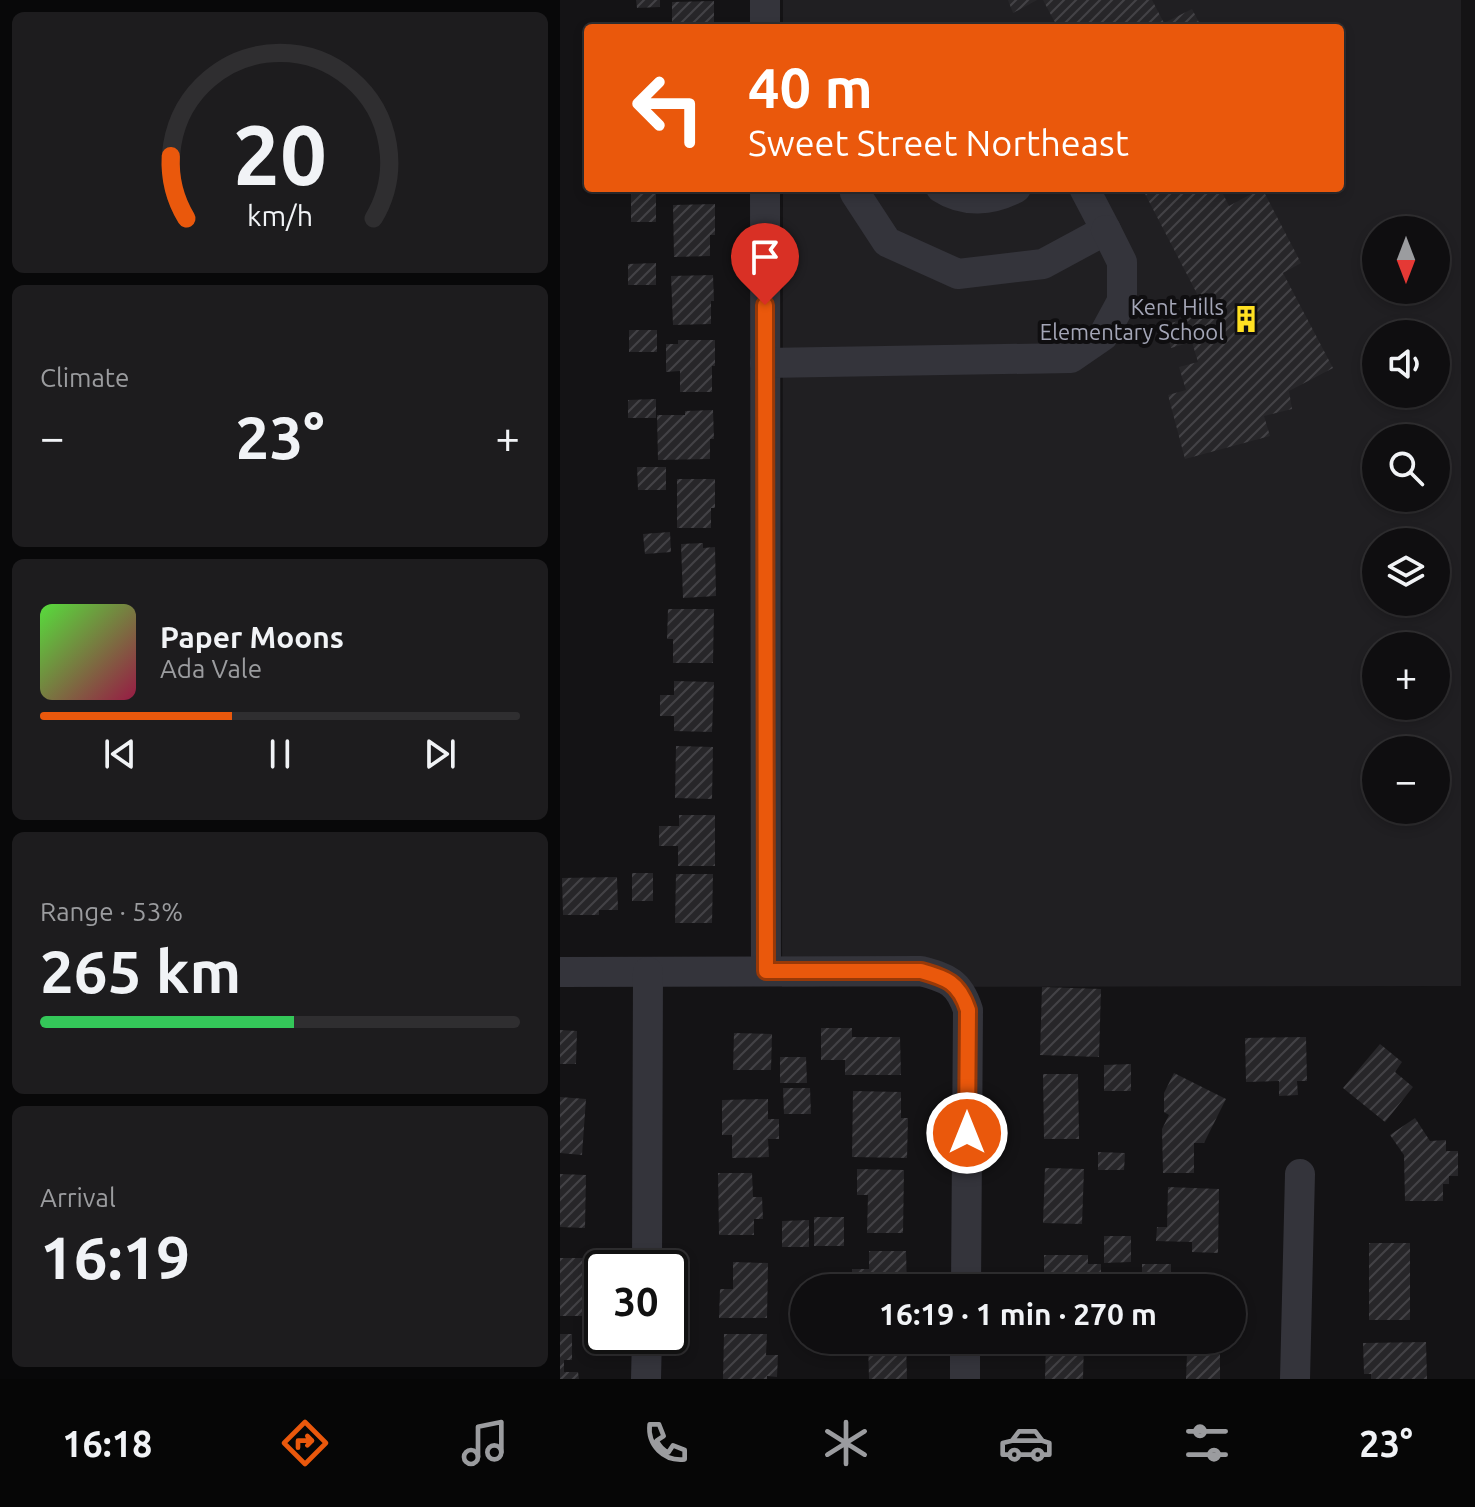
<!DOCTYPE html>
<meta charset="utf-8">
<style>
body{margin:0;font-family:Ubuntu,sans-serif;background:#1d1c1e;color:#f1f3f6;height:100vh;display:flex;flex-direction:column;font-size:30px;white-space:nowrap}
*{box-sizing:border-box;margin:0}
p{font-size:26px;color:#9b9c9f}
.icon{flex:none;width:44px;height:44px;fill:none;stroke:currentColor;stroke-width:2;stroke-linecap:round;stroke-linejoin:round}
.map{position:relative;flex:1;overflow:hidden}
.sheet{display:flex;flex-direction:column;gap:12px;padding:12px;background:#080809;width:560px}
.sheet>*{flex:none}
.hud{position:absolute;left:24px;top:24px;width:760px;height:168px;border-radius:8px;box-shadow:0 4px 12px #0003,0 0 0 2px #2f2e30;background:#ea580c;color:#fff;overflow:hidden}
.needle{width:52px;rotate:180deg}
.buttons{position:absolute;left:802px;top:216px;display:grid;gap:16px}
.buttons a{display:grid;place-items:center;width:88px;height:88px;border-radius:50%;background:#0f0e10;box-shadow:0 4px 12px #0003,0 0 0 2px #2f2e30;font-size:40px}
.speed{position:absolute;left:24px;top:1250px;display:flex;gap:16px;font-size:40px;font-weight:700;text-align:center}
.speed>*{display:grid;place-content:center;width:104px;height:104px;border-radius:50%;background:#0f0e10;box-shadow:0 4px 12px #0003,0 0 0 2px #2f2e30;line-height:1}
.speed .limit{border:4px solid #111;border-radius:12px;background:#fff;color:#111}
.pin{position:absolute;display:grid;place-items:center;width:68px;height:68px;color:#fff;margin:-82px -34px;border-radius:50% 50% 50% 0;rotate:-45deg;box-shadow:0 0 8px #0007}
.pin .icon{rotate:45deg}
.me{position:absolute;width:88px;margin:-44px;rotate:0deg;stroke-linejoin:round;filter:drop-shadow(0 0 6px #0008)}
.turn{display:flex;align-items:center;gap:28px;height:168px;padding:0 32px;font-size:36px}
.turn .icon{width:104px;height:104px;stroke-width:2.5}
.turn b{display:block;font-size:56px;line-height:68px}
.big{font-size:60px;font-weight:700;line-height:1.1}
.sheet .tile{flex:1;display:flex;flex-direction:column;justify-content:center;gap:12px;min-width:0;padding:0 28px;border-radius:12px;background:#1d1c1e}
.sheet .dial{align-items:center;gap:0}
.dial svg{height:208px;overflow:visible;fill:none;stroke:#2f2e30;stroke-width:7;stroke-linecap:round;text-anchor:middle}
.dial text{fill:#f1f3f6;stroke:none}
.song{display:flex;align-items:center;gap:24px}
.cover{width:96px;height:96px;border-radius:12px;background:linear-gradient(135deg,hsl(110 70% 55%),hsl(340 70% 35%))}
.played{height:8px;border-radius:4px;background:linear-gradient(90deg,#ea580c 40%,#2f2e30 40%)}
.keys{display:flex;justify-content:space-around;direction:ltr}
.heat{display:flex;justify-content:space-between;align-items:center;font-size:44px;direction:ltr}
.charge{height:12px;border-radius:6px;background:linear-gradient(90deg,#34c759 53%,#2f2e30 0)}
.trip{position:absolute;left:230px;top:1274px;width:456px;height:80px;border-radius:40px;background:#0f0e10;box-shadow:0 4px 12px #0003,0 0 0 2px #2f2e30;font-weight:700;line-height:80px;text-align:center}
.menu{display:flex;height:128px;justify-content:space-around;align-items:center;background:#060606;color:#9b9c9f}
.menu .icon{width:56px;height:56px}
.menu .active{color:#ea580c}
.menu b{font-size:36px;color:#f1f3f6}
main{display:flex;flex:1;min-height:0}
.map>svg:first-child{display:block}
</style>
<main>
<section class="sheet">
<div class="tile dial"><svg viewBox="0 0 100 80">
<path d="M14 69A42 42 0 1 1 86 69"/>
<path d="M14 69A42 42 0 0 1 8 45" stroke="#ea580c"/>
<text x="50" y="56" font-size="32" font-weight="700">20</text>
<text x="50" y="72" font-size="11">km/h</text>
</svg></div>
<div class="tile"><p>Climate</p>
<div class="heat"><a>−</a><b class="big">23°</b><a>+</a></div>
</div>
<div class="tile">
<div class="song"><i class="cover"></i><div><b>Paper Moons</b><p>Ada Vale</p></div></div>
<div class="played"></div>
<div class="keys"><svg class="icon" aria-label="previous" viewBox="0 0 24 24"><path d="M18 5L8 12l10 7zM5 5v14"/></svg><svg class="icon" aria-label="pause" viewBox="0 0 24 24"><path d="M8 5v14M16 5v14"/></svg><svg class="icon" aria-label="next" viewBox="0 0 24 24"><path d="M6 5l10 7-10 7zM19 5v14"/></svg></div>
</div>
<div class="tile"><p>Range · 53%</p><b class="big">265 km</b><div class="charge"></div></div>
<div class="tile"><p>Arrival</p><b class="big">16:19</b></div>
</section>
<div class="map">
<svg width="915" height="1379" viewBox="0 0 915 1379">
<defs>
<pattern id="building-hatch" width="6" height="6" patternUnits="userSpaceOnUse" patternTransform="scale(2)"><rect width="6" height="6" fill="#272629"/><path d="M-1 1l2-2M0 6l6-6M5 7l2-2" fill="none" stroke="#434246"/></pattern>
</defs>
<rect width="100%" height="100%" fill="#141315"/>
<!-- built -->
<path fill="#201f22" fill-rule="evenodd" d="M223,0H901V986L222,987L223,188H780V28H223ZM816,230H876V290H816ZM816,334H876V394H816ZM816,438H876V498H816ZM816,542H876V602H816ZM816,646H876V706H816ZM816,750H876V810H816Z"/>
<!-- building -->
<g fill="url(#building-hatch)">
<polygon points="76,0 100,0 100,7 77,8"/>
<polygon points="448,0 477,0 453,13"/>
<polygon points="483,0 592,0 604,23 632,9 642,28 498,28"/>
<polygon points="154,1 154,28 112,28 112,2"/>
<polygon points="582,188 660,188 669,206 702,188 741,263 723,273 773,368 729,391 732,409 704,416 710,436 625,459 608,395 626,390 619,367 638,362 632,342 611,348 604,325 647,313"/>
<rect x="71" y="194" width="25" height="28"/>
<polygon points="155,204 155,235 150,235 150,256 114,257 113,205"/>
<polygon points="96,263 96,285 68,285 68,264"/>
<polygon points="153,275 154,301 151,301 151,324 113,325 111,276"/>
<rect x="69" y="330" width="28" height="22"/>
<polygon points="118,340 155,340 155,366 152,366 152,392 120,392 120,371 106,372 106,344 118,344"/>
<polygon points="96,399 96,418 68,418 68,400"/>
<polygon points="153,410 154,439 150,439 150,459 98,460 97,415 125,415 125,411"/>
<polygon points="77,467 106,467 106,490 78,490"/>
<polygon points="117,479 155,479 155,508 151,508 151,528 117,528"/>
<polygon points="110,532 111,552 85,554 83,534"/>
<polygon points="143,543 143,548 155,547 156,596 123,598 121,544"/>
<polygon points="108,609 154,609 153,663 113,663 113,639 107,639"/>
<polygon points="114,681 154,682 152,732 114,731 114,716 100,716 100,695 114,695"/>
<polygon points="116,746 153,747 152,799 115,798"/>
<polygon points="119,815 155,815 155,866 118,866 118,846 99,846 99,826 119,826"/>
<rect x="72" y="873" width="21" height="28"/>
<polygon points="116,874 153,874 152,923 115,923"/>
<polygon points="57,877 58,910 39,910 39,915 3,915 2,878"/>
<polygon points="482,987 541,989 539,1057 480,1055"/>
<polygon points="261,1028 292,1028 292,1037 340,1037 341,1075 285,1075 285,1060 261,1060"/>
<polygon points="0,1030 17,1031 16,1064 0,1064"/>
<polygon points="174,1033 212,1034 211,1070 173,1070"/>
<polygon points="746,1037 747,1081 737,1081 738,1095 719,1096 719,1081 686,1082 685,1038"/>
<polygon points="820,1044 842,1062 835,1072 853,1087 825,1122 783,1088"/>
<polygon points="220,1057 246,1057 247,1083 220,1083"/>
<polygon points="571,1064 571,1091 544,1091 544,1065"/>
<polygon points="614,1073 666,1099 644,1143 634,1143 634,1173 603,1173 602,1129 609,1115 604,1112 604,1093"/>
<polygon points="483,1074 518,1074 519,1139 484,1139"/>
<polygon points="223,1088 250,1088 251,1114 224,1114"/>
<polygon points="293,1091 341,1092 341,1118 348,1118 347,1158 292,1157"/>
<polygon points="0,1097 26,1099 22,1155 0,1153"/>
<polygon points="208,1099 208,1119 219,1119 219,1139 208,1139 209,1157 172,1158 172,1135 162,1135 162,1100"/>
<polygon points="855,1118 870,1141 886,1140 886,1151 898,1151 898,1176 889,1176 889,1184 883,1184 883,1201 845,1201 844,1155 830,1135"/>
<polygon points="538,1152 565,1153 564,1170 538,1170"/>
<polygon points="485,1168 524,1169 522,1224 483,1223"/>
<polygon points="297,1169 344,1170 343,1233 307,1233 308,1195 297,1195"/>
<polygon points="158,1173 192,1173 193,1197 202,1197 203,1219 194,1219 194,1235 159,1235"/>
<polygon points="0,1174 26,1175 25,1228 0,1227"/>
<polygon points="608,1187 659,1189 658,1253 632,1252 632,1242 596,1241 597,1227 607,1227"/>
<rect x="254" y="1217" width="30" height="29"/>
<polygon points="249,1220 249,1247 222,1247 222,1221"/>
<polygon points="544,1236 571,1236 571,1262 544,1263"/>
<rect x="809" y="1243" width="41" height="77"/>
<polygon points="309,1251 346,1251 347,1288 292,1288 292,1269 309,1269"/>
<polygon points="484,1255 528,1255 528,1264 541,1264 541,1282 528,1282 528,1288 490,1288 490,1283 484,1283"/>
<polygon points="0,1258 25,1258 24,1316 0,1316"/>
<polygon points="173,1262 208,1263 207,1318 159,1318 160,1289 173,1289"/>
<rect x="582" y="1264" width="29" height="24"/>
<polygon points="663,1282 663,1288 626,1288 626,1283"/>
<polygon points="0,1334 12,1334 12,1360 4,1360 4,1372 18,1372 19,1379 0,1379"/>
<polygon points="164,1334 207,1334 206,1355 218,1355 217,1377 207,1376 207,1379 163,1379"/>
<polygon points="308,1340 346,1340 347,1379 309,1379"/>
<polygon points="486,1340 524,1340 523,1379 485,1379"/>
<rect x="541" y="1340" width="27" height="6"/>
<polygon points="866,1342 867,1379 811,1379 811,1374 804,1374 803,1343"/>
<polygon points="627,1354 660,1354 660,1379 626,1379"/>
</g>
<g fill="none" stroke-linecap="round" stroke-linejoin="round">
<!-- minor -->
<g stroke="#34343b" stroke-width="30">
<polyline points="205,0 205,28"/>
<polyline points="205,188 206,971"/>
<polyline points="298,188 295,193 327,242 398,274 483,264 546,230 524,188"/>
<path d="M381,188C404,203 432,201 456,188"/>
<polyline points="205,363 511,358 543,336 562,301 562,262 546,230"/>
<path d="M0,972L361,971C387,978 399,982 408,1010L406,1288"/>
<polyline points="87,1268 88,972"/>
<polyline points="86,1379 87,1336"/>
<polyline points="405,1379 405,1340"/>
<polyline points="735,1379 740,1174"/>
</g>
</g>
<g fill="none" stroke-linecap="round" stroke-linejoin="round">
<!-- route casing -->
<g stroke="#983908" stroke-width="20">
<path id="route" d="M205,305L206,971H361C386,978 399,982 408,1010L407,1133"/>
</g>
<!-- route -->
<use href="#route" stroke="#ea580c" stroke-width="14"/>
</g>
<!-- icons -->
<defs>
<g id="building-bare" transform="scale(2.16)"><path d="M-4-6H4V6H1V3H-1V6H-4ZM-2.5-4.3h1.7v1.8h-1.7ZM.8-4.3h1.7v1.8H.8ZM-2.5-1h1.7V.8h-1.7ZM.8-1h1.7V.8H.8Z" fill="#ffe022" stroke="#0f0e10" stroke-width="2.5" paint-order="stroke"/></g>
</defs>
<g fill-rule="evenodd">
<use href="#building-bare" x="686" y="319"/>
</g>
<g text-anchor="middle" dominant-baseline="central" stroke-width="8" stroke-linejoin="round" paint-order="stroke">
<!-- poi labels -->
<g font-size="22" fill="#a4a6b7" stroke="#0f0e10" text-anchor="end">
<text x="664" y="306">Kent Hills<tspan x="664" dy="25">Elementary School</tspan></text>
</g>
</g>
</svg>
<div class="buttons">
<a><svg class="needle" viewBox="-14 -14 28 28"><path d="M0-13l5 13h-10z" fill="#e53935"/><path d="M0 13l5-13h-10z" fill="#9b9c9f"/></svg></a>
<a><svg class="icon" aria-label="sound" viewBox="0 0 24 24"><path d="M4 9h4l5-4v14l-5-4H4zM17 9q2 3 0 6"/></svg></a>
<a><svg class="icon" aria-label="search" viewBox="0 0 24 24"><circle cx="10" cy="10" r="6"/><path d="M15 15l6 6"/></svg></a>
<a><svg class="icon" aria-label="layers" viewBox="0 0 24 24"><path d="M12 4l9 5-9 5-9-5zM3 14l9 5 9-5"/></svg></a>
<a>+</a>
<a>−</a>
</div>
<div class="speed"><div class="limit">30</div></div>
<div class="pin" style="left:205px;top:305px;background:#d93025"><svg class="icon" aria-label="arrive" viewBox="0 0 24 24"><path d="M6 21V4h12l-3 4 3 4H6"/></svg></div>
<svg class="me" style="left:407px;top:1133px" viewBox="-20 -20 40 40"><circle r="17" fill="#ea580c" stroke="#fff" stroke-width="3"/><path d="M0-11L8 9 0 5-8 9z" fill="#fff"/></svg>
<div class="trip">16:19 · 1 min · 270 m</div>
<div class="hud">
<div class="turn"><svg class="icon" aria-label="left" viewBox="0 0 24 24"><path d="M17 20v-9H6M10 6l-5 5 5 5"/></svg><div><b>40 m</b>Sweet Street Northeast</div></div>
</div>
</div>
</main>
<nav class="menu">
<b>16:18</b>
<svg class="icon active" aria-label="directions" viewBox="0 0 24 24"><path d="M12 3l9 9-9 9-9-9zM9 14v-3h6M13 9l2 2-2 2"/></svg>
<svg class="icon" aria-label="music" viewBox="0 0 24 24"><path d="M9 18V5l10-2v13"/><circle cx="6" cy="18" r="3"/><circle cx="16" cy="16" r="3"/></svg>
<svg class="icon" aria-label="phone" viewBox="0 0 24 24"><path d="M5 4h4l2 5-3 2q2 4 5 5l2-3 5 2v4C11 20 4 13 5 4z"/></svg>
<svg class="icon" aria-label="climate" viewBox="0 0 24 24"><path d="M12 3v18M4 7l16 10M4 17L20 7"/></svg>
<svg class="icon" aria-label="car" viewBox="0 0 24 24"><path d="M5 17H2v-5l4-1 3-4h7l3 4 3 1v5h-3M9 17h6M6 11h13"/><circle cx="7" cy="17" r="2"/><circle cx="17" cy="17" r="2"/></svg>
<svg class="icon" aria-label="filters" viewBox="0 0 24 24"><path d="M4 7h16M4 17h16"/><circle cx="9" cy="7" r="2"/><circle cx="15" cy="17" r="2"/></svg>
<b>23°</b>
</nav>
